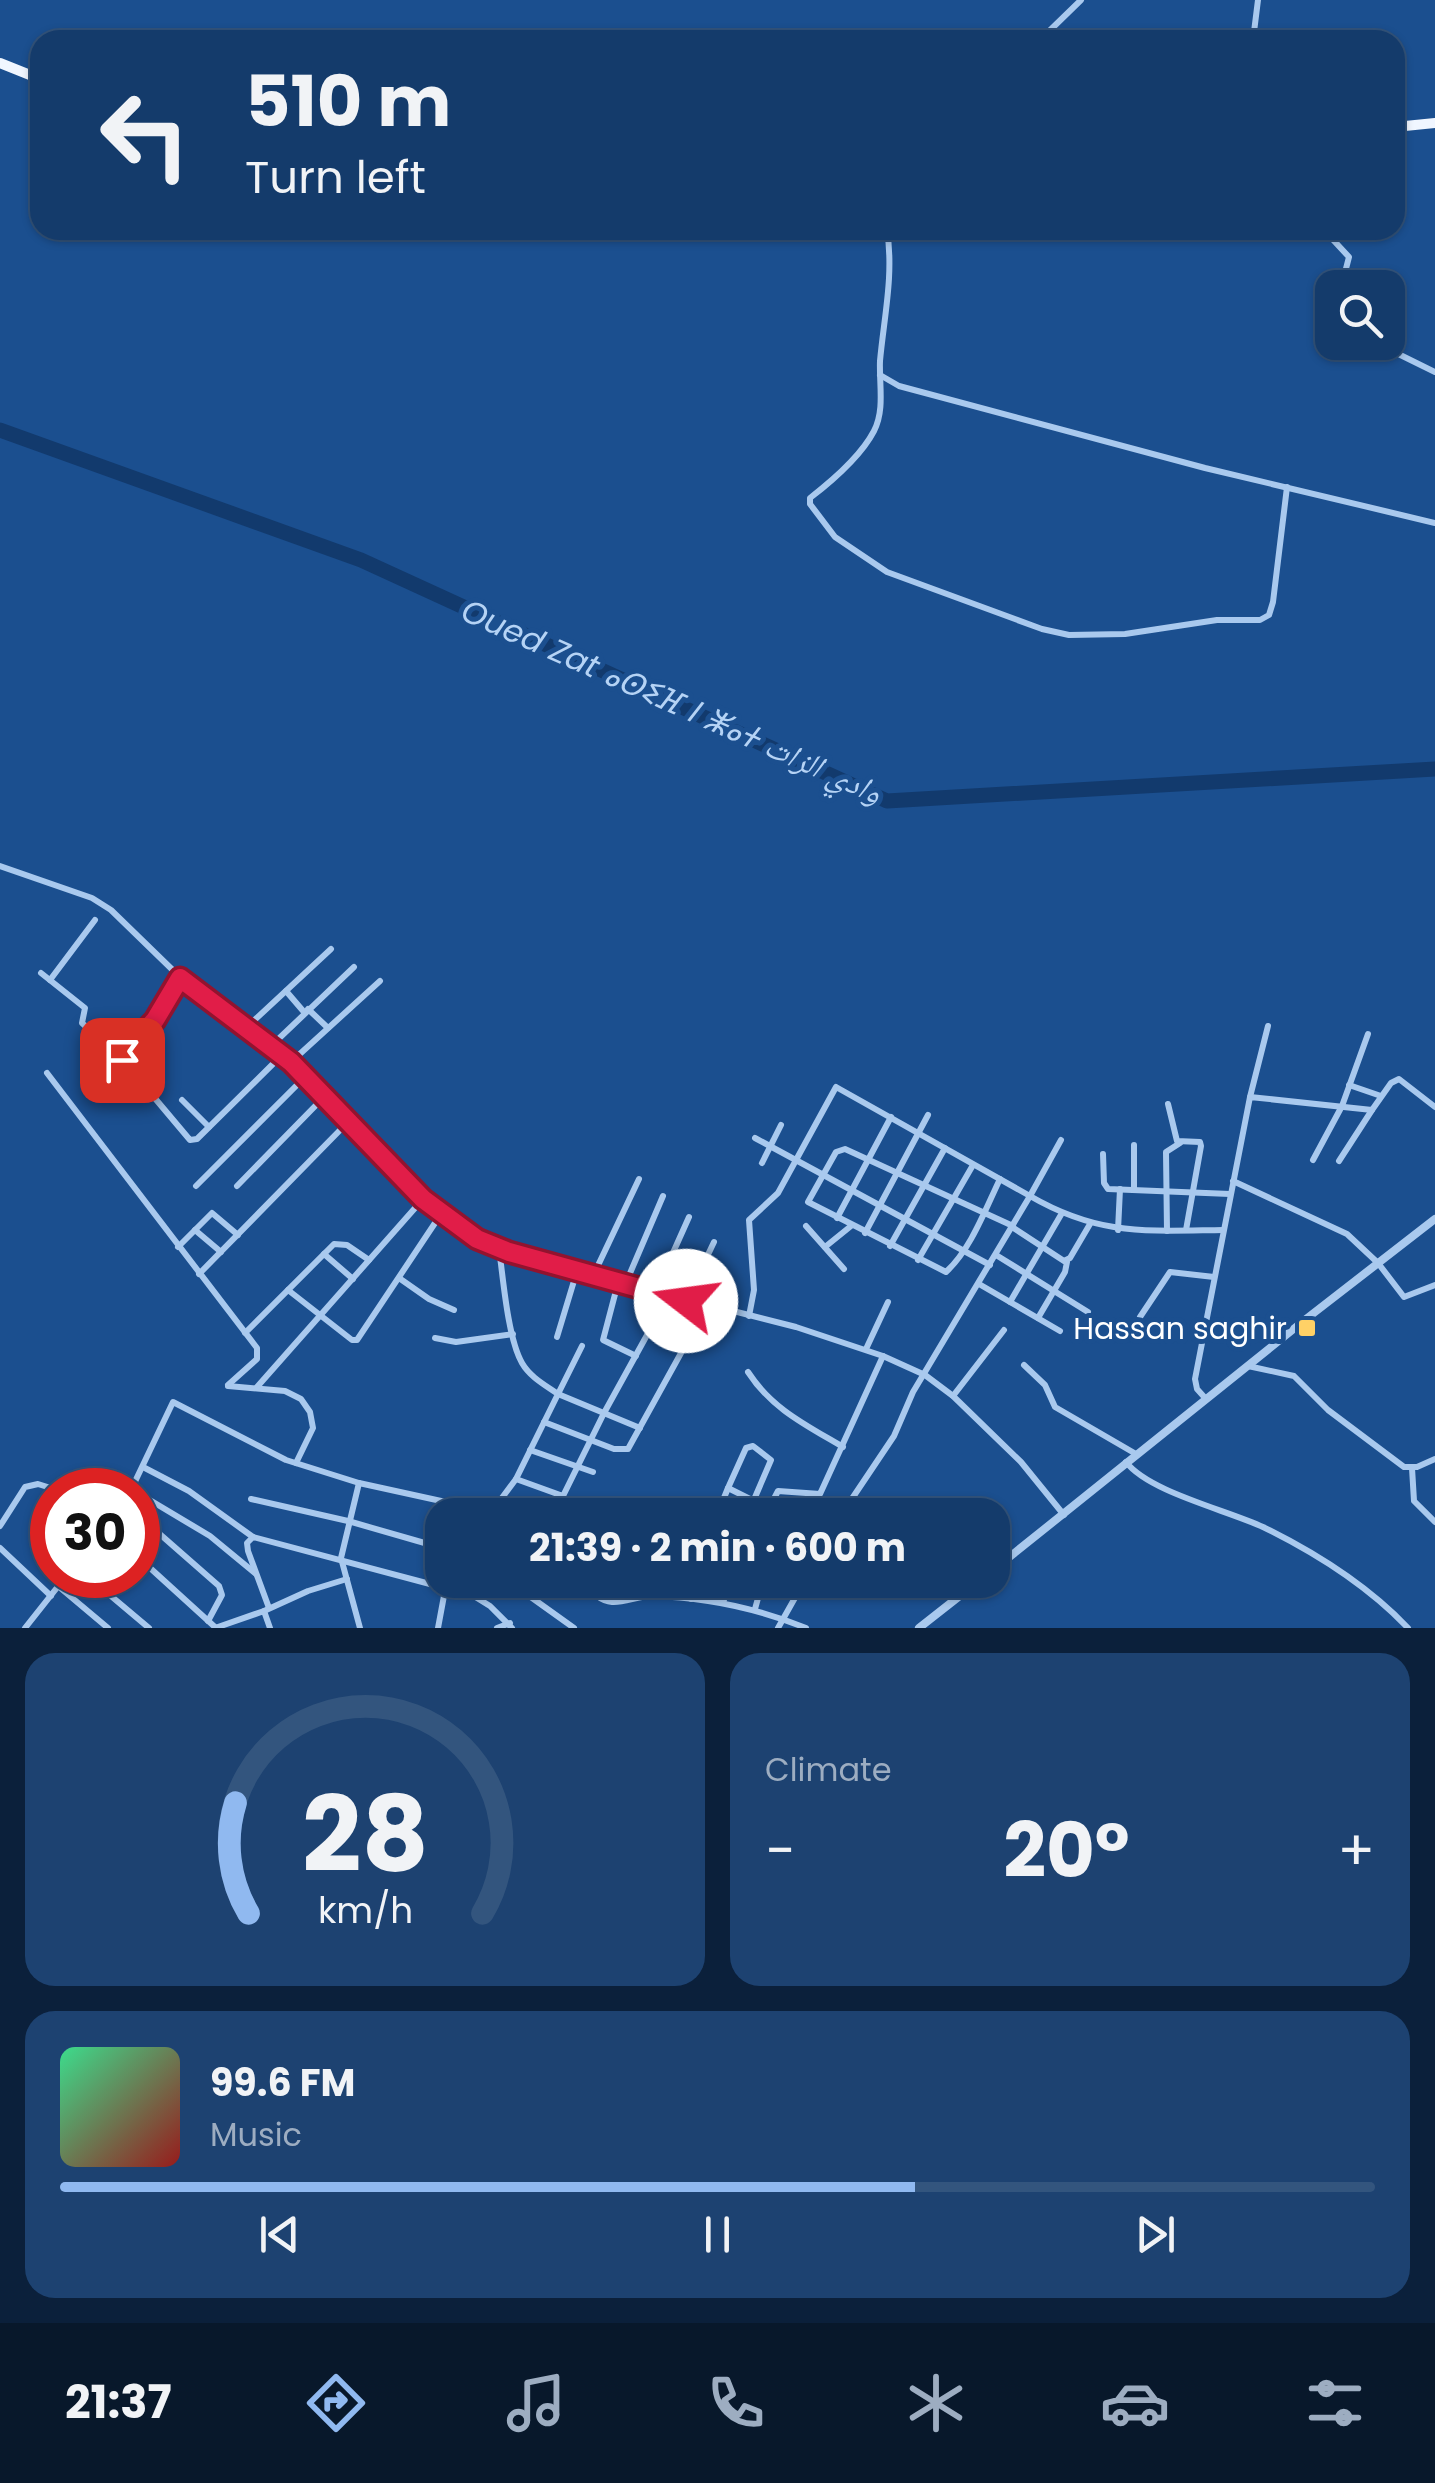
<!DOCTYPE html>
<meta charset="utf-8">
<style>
body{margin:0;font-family:Poppins,"Noto Naskh Arabic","Noto Sans Tifinagh",sans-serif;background:#1d4271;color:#f1f3f6;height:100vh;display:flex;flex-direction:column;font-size:38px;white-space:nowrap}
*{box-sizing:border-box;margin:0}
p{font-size:32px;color:#9dadc1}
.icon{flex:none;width:55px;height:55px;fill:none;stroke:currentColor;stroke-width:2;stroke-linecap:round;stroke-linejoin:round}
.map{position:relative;height:1628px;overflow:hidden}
.drawer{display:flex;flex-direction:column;gap:25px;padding:25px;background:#0b203b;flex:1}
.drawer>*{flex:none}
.guide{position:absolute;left:30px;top:30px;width:1375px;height:210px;border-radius:30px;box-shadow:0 2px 8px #0004,0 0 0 2px #33557e;background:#143b6b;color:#f1f3f6;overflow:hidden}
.tools{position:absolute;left:1315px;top:270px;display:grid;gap:20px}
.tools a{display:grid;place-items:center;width:90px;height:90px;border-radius:20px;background:#143b6b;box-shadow:0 2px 8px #0004,0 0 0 2px #33557e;font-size:50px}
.speed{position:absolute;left:30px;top:1468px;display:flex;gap:20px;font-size:50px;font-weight:700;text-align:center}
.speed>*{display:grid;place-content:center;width:130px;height:130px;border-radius:50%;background:#143b6b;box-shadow:0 2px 8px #0004,0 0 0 2px #33557e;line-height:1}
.speed .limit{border:15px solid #d22;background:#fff;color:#111}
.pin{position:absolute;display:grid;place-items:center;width:85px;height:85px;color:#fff;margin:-42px;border-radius:20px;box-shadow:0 5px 15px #0006}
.me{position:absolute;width:110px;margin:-55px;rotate:285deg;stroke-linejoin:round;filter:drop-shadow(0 0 8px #0008)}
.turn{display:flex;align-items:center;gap:35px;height:210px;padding:0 50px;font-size:45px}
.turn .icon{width:130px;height:130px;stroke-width:2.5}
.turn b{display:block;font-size:70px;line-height:85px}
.big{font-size:75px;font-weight:700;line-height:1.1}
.drawer .tile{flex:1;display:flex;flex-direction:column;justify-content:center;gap:15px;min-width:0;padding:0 35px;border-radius:30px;background:#1d4271}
.drawer .dial{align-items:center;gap:0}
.dial svg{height:260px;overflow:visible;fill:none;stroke:#33557e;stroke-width:7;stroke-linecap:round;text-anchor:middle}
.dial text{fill:#f1f3f6;stroke:none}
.song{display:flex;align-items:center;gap:30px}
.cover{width:120px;height:120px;border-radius:15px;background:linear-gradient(135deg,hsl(150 70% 55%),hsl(0 70% 35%))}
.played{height:10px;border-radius:5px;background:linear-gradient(90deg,#90b9f0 65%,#33557e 65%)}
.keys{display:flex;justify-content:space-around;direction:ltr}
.heat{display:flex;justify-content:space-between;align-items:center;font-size:55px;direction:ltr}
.drawer .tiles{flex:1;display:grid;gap:25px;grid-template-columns:1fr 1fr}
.tile:last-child{grid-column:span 2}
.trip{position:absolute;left:425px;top:1498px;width:585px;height:100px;border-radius:30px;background:#143b6b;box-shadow:0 2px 8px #0004,0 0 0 2px #33557e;font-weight:700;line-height:100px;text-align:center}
.dock{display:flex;height:160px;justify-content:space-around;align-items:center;background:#08182b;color:#9dadc1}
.dock .icon{width:70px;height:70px}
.dock .on{color:#90b9f0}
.dock b{font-size:45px;color:#f1f3f6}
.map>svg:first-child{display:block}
</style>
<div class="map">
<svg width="1435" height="1628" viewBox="0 0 1435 1628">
<rect width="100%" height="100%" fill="#1b4f8f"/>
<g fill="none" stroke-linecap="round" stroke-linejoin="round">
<!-- river -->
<polyline stroke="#123a6d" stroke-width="15" points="0,430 361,560 887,801 1435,769"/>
<!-- minor -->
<g stroke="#a9c9ee" stroke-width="6">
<polyline points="1040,40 1081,0"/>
<polyline points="1253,40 1258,0"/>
<path d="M887,230C894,275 884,317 880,361C879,384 885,410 874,431C861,456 832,481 810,498V504L835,537L887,572L1042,629L1069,635L1125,634L1217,620H1260L1269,615L1273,602L1287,487"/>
<polyline points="1324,230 1349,257 1341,288"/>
<polyline points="1374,342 1435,372"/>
<polyline points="880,375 899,386 1205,468 1435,523"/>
<polyline points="0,866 92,898 111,910 183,980 291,1062 423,1199 477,1239 577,1271 796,1327 883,1356 925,1375 953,1396 1021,1462 1064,1515"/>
<polyline points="41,973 85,1008 82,1023 121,1059"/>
<polyline points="181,978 155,1020 121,1058 190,1140 197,1139 282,1055"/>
<polyline points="50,980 95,920"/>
<polyline points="286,991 304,1012"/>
<polyline points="308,1009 328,1028"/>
<polyline points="247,1027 331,949"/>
<polyline points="271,1046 354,967"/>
<polyline points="291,1062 380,981"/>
<polyline points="47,1073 257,1348 257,1359 228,1385"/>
<polyline points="1349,1085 1381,1096"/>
<polyline points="1250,1097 1268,1026"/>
<polyline points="182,1100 209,1127"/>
<polyline points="1168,1104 1177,1141 1200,1142 1201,1146 1186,1230"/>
<polyline points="755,1138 990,1265"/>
<polyline points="1134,1145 1134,1190"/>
<polyline points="1103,1154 1104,1183 1108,1189 1230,1194"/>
<polyline points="1313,1160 1342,1106 1368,1034"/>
<polyline points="1339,1161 1372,1110"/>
<polyline points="762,1163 781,1125"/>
<path d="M1000,1179C985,1210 971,1249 946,1272L808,1202L836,1152L845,1149L1013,1226"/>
<polyline points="1233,1181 1347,1234 1378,1263 1404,1297 1435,1285"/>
<polyline points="196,1186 305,1077"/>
<polyline points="237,1186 324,1097"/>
<polyline points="837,1218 891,1117"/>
<polyline points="806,1226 844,1269"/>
<polyline points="1012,1227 1064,1261 1070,1258 1090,1224"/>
<polyline points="195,1230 221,1252"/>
<polyline points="1118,1230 1120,1189"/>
<polyline points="1167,1231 1166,1152 1180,1143"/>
<polyline points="865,1233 928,1115"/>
<polyline points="890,1246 945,1148"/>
<polyline points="178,1247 212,1213 238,1235"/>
<polyline points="825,1247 851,1226"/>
<polyline points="324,1254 353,1279"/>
<polyline points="996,1255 1088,1312"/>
<polyline points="918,1260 973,1165"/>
<polyline points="199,1274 347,1123"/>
<polyline points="593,1276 639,1179"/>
<polyline points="399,1278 429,1299 454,1310"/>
<polyline points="618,1283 603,1340 636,1356"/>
<polyline points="979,1284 1060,1331"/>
<polyline points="625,1285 663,1196"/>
<polyline points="288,1290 352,1340 357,1340 441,1214"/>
<polyline points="655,1293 689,1217"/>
<polyline points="686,1301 714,1242"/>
<polyline points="1010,1302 1062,1213"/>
<polyline points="749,1316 754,1290 749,1220 778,1193 836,1087 1030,1196 1061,1140"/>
<polyline points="1140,1317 1170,1272 1214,1277"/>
<polyline points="1038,1318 1065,1272 1067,1262"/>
<polyline points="245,1333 334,1244 347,1245 369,1260"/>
<polyline points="557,1337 577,1271"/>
<polyline points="435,1338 456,1342 513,1334"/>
<polyline points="582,1346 558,1394 640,1428"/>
<polyline points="866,1349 888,1302"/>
<polyline points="1024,1365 1045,1385 1055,1407 1136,1454"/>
<polyline points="1248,1366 1294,1376 1328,1410 1404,1467 1417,1467 1435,1459"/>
<path d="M748,1372C772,1409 806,1425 843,1447"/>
<polyline points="228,1386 285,1391 301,1399 310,1412 313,1428 296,1463"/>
<polyline points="257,1387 423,1199"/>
<polyline points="953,1396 1004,1330"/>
<polyline points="1206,1399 1197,1389 1195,1379 1250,1097 1372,1110 1391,1083 1399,1079 1435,1107"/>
<polyline points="544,1422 614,1449 628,1449 707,1306"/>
<polyline points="530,1450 593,1472"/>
<path d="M1126,1462C1149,1492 1227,1510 1263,1527C1314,1552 1369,1587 1408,1628"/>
<polyline points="143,1467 189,1491 253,1537"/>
<polyline points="1412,1468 1414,1501 1435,1522"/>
<polyline points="516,1479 563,1496 604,1413 668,1297"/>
<polyline points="359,1483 341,1558 360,1628"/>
<polyline points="728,1488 746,1448 753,1446 771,1460 753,1502"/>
<polyline points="131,1490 173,1402 286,1460 359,1483 505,1515"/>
<polyline points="138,1493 210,1536 256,1574"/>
<polyline points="251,1499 348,1521 442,1548"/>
<polyline points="847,1504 859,1515"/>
<polyline points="752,1509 767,1512 778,1491 820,1494 883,1356"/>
<path d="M490,1514L516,1479L558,1394C545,1385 530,1377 522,1363C508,1339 503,1278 499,1248"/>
<polyline points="717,1515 728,1488 752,1500 750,1515"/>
<path d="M841,1515L894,1436L913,1392L1030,1196C1099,1236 1146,1231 1223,1230"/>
<polyline points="0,1526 25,1487 38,1484 57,1490"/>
<polyline points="138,1544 154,1529 219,1586 222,1595 208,1621"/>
<polyline points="0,1548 51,1596"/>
<polyline points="138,1557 216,1628"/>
<polyline points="86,1575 149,1628"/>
<polyline points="448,1580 490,1606 512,1628"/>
<polyline points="507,1580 574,1628"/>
<path d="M580,1580C589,1589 599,1601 612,1602C624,1603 638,1596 651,1596C705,1597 756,1608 806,1628"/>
<polyline points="58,1586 108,1628"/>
<polyline points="691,1599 697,1580"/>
<polyline points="723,1603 730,1580"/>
<polyline points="269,1608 248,1551 247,1543 253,1537 445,1588"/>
<polyline points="755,1609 763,1580"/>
<polyline points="264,1611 308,1591 347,1579"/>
<polyline points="25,1628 67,1575"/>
<polyline points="215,1628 264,1611 270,1628"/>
<polyline points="438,1628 446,1585"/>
<polyline points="497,1628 510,1623"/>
<polyline points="778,1628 805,1580"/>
</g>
<!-- tertiary -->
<g stroke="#a9c9ee" stroke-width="8">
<polyline points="992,1571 1306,1319 1435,1219"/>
<polyline points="919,1628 980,1580"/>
</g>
<!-- primary -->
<g stroke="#f0f6ff" stroke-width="10">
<polyline points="0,63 40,79"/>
<polyline points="1395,127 1435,123"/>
</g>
</g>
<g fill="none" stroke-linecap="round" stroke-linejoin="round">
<!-- route casing -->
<g stroke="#92132f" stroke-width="25">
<polyline id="route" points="122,1060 122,1055 155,1020 180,978 291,1062 423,1199 477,1239 509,1252 686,1301"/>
</g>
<!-- route -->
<use href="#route" stroke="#e11d48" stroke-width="18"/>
</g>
<!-- markers -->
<rect fill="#ffd166" stroke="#1b4f8f" stroke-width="4" x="1297" y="1318" width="20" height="20" rx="5"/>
<g text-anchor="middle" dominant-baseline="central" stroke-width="10" stroke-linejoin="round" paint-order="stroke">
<!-- poi labels -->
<g font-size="30" fill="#fff" stroke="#1b4f8f" text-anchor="end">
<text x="1287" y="1328">Hassan saghir</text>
</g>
<!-- water labels -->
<g font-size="32" font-style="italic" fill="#b5d3f5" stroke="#1b4f8f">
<text transform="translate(672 701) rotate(24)">Oued Zat ⴰⵙⵉⴼ ⵏ ⵥⴰⵜ وادي الزات</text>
</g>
</g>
</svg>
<div class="tools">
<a><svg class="icon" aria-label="search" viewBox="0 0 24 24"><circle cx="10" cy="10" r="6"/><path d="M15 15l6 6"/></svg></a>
</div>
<div class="speed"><div class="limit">30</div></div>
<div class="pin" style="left:122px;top:1060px;background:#d93025"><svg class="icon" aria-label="arrive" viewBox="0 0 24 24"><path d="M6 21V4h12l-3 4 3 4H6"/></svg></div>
<svg class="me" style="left:686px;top:1301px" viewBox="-20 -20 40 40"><circle r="19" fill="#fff"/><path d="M0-13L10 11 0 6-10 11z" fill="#e11d48"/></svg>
<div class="trip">21:39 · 2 min · 600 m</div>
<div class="guide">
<div class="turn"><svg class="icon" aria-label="left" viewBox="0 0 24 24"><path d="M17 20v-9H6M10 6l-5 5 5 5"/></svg><div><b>510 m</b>Turn left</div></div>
</div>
</div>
<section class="drawer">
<div class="tiles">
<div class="tile dial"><svg viewBox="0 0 100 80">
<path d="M14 69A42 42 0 1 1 86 69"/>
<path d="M14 69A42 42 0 0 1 10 35" stroke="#90b9f0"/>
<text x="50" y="56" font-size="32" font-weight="700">28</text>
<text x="50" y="72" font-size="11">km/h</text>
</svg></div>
<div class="tile"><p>Climate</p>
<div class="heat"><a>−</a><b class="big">20°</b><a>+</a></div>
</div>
<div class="tile">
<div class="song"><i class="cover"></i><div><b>99.6 FM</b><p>Music</p></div></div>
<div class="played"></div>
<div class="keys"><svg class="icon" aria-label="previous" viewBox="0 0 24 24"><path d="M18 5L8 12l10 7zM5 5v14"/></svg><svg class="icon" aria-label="pause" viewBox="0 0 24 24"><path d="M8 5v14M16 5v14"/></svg><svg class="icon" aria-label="next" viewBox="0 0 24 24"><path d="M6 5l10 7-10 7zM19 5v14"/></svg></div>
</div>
</div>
</section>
<nav class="dock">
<b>21:37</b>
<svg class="icon on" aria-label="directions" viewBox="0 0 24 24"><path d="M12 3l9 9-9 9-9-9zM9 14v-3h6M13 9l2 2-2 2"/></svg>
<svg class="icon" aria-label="music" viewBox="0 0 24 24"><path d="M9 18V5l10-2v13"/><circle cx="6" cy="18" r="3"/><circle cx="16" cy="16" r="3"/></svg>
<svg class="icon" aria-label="phone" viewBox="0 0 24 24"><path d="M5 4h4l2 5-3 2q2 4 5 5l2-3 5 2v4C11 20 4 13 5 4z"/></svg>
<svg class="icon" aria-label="climate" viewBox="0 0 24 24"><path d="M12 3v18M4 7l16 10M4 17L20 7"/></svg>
<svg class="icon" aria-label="car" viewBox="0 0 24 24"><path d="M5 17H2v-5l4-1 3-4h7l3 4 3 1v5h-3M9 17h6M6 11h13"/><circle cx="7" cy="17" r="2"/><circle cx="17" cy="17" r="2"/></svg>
<svg class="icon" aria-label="filters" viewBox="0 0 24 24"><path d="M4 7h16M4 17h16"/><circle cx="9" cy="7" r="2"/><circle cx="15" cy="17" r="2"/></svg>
</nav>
